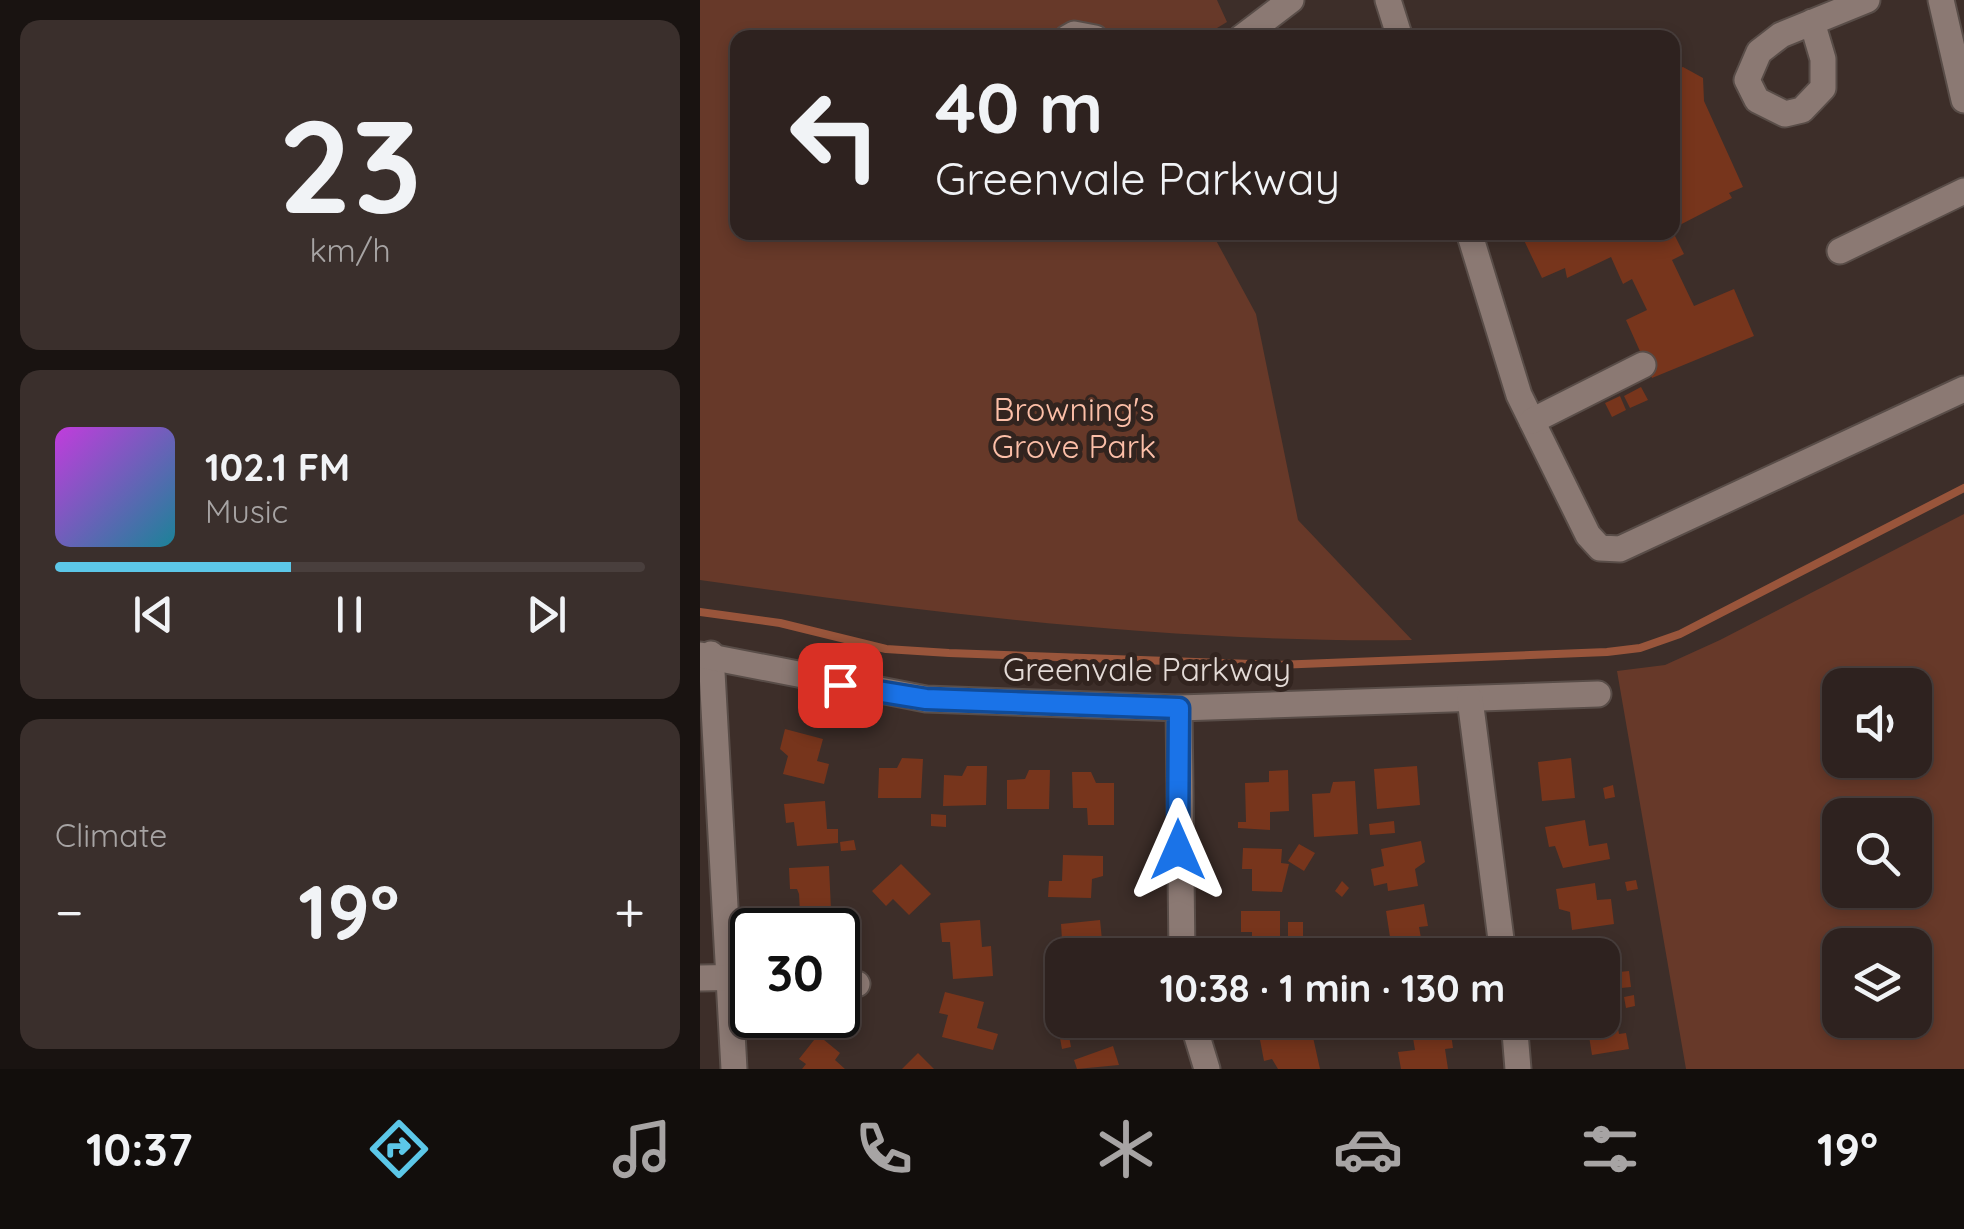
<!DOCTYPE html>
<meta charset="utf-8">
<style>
body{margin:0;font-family:Quicksand,sans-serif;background:#3a2f2c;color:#f1f3f6;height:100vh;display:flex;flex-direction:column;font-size:38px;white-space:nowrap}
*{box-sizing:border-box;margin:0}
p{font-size:32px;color:#a7a4a4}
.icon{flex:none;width:55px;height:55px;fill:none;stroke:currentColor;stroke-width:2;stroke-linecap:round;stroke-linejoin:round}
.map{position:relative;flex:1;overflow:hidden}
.drawer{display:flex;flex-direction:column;gap:20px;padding:20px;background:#191311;width:700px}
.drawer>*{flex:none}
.hud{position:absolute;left:30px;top:30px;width:950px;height:210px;border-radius:20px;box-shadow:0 5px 15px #0003,0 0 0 2px #493f3d;background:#2e221f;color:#f1f3f6;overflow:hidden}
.buttons{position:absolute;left:1122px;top:668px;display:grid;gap:20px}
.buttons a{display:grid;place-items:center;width:110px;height:110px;border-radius:20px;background:#2e221f;box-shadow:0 5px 15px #0003,0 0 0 2px #493f3d;font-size:50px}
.speed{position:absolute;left:30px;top:908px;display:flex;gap:20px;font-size:50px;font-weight:700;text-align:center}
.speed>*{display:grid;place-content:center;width:130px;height:130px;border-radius:50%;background:#2e221f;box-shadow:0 5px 15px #0003,0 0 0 2px #493f3d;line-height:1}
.speed .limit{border:5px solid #111;border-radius:15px;background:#fff;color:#111}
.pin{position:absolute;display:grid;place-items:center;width:85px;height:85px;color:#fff;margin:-42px;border-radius:20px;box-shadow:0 5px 15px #0006}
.me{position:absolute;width:110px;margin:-55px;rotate:0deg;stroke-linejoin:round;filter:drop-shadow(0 0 8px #0008)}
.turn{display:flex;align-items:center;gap:35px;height:210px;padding:0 40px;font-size:45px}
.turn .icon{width:130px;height:130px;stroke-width:2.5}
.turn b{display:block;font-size:70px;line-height:85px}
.big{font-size:75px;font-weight:700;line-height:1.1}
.drawer .card{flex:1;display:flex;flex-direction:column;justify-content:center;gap:15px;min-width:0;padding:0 35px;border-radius:20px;background:#3a2f2c}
.drawer .dial{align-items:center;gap:0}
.dial b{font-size:130px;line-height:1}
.song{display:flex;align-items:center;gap:30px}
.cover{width:120px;height:120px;border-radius:15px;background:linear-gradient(135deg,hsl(290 70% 55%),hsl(190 70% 35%))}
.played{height:10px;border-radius:5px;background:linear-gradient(90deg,#5cc7e8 40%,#493f3d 40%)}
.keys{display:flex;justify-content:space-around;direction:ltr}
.heat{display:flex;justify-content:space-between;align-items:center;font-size:55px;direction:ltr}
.trip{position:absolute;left:345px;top:938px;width:575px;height:100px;border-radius:20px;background:#2e221f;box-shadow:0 5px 15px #0003,0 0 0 2px #493f3d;font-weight:700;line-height:100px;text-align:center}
.tab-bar{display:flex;height:160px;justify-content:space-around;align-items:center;background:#120e0c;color:#a7a4a4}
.tab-bar .icon{width:70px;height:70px}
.tab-bar .active{color:#5cc7e8}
.tab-bar b{font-size:45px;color:#f1f3f6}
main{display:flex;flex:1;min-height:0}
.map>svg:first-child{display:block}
</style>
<main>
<section class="drawer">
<div class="card dial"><b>23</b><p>km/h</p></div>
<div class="card">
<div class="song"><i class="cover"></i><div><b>102.1 FM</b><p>Music</p></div></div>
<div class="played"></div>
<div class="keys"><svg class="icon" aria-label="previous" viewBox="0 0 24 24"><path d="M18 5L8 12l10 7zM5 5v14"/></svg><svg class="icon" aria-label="pause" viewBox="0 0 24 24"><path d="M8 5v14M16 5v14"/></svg><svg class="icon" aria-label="next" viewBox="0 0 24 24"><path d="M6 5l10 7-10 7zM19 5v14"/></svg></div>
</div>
<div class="card"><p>Climate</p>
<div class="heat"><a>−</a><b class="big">19°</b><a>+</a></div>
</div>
</section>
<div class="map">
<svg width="1264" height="1069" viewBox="0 0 1264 1069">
<rect width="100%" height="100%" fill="#3d2e29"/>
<!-- green -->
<g fill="#673929" fill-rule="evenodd">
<path d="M0,0H517L527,22L502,37L38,38V232L512,233L556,314L598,520L712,640C474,643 236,614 0,580Z"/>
<path d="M1264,514V1069H986L917,671L965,665L1020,640ZM1215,685V760H1140V685ZM1215,815V890H1140V815ZM1215,945V1020H1140V945Z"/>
</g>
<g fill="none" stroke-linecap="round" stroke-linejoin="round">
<!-- stream -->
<polyline stroke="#99553b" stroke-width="8" points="0,612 80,623 186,649 249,653 576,665 907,652 940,648 980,634 1264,488"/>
</g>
<!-- building -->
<g fill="#77351c">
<polygon points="983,67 1003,78 1004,101 1043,187 1029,193 1032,198 972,229 972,144 982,140 972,118 972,70"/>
<polygon points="820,232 973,232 984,254 972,260 994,306 1034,289 1054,336 952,378 926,320 947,310 932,279 923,284 911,257 867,278 865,268 842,278"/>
<polygon points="941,387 948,400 930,408 924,396"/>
<polygon points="920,396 926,410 912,417 905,403"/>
<polygon points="85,729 123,739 117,761 129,764 124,784 83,774 88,756 80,749"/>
<polygon points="202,758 223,759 221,798 178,798 179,768 197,768"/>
<polygon points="871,758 875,798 842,801 838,762"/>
<polygon points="267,766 287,766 286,805 243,806 244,775 262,776"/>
<polygon points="717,766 720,805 677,809 674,769"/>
<polygon points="329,770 350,770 349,809 307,809 307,780 325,779"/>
<polygon points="588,770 589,811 570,812 570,830 538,828 538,822 546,822 545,783 569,782 569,771"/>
<polygon points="372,772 391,772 396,783 414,783 414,825 388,825 387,808 373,808"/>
<polygon points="655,781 658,834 614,837 612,794 630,793 633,782"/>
<polygon points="913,785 915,797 905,799 903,788"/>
<polygon points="125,801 127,829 138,829 138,843 97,846 94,822 86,823 84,804"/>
<polygon points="231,814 246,815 246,827 231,826"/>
<polygon points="885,820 889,846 907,843 910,859 863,868 855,846 849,847 845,827"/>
<polygon points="694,821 695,833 670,835 669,824"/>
<polygon points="154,840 156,850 141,851 140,842"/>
<polygon points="721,841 725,862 715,869 718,886 688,891 687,883 674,886 671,869 684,866 681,849"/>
<polygon points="599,844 615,853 604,871 588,861"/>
<polygon points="543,848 582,849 581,863 589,864 582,892 552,891 552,869 542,869"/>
<polygon points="363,855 403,856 403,876 392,879 391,898 348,897 349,881 362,881"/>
<polygon points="201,864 231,894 209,915 193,899 186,906 172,891"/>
<polygon points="129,866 131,910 100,912 99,894 97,889 90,889 89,868"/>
<polygon points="936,880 938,889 927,891 925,882"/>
<polygon points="642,881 649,888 642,897 635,891"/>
<polygon points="895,883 897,900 911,899 914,924 872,930 870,912 859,909 856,889"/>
<polygon points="724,904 728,926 719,927 723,949 673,955 671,941 690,937 686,911"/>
<polygon points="541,911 580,911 580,954 552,954 552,932 541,932"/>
<polygon points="280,920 282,947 291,946 293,976 253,979 250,942 242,942 240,923"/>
<polygon points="400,920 402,940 392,941 394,955 363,955 361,924"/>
<rect x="588" y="922" width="15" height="24"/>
<polygon points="635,937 639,953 627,955 622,940"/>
<polygon points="906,945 909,973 929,971 931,987 902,990 902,955 867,955 866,950"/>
<polygon points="245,992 284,1002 277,1028 298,1034 293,1050 242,1037 248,1015 239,1013"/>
<polygon points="934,995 935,1006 926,1008 924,997"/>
<polygon points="914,1007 919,1034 926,1033 929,1049 892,1055 889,1036 879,1033 877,1020 902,1020 902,1009"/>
<polygon points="373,1020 402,1020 403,1027 375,1032"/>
<polygon points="750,1027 753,1048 745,1049 748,1069 701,1069 698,1052 715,1050 712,1032"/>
<polygon points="611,1028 620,1069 578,1069 572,1059 564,1061 560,1040"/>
<polygon points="118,1035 140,1053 135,1060 145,1069 102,1069 106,1064 99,1059"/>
<polygon points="369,1036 371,1047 362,1049 360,1038"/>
<polygon points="413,1046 419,1065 377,1069 374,1060"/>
<polygon points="218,1053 234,1069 202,1069"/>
</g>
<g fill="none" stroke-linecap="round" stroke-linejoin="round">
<!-- minor casing -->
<g stroke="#594d48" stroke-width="29">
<g id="minor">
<polyline points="688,0 700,38"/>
<polyline points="1241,0 1264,100"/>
<polyline points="1112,22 1123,59 1123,88 1102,110 1085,114 1057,100 1047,80 1059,52 1081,35 1167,0"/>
<polyline points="367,38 374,34 395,38"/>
<polyline points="541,38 591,0"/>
<polyline points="769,232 819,395 888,535 900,548 920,549 1264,389"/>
<polyline points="1140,251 1264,191"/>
<polyline points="832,421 943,365"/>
<polyline points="11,654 34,1069"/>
<polyline points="0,655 226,699 479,708 898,694"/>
<polyline points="770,699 803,955"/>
<polyline points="479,708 482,955"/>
<polyline points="0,978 52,977"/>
<polyline points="138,978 157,984"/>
<polyline points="492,1020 507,1069"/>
<polyline points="814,1020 818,1069"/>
</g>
</g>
<!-- minor -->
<use href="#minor" stroke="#8b7973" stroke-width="25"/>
</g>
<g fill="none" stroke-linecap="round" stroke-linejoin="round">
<!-- route casing -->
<g stroke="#114b97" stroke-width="25">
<polyline id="route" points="140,685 226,699 479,708 478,850"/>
</g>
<!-- route -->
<use href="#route" stroke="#1a73e8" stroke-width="18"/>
</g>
<g text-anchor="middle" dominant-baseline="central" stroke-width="10" stroke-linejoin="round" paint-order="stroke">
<!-- park labels -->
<g font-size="32" fill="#fcbfa8" stroke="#32241f">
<text x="374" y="409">Browning's<tspan x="374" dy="37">Grove Park</tspan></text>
</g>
<!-- street labels -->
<g font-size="32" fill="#e4dbd7" stroke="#32241f">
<text x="447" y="669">Greenvale Parkway</text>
</g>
</g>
</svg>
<div class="buttons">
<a><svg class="icon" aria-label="sound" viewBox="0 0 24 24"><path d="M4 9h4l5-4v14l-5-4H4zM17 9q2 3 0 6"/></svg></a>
<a><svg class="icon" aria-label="search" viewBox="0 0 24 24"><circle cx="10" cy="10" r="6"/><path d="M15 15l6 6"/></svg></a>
<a><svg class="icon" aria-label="layers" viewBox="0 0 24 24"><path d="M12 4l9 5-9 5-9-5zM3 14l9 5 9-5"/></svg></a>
</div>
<div class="speed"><div class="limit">30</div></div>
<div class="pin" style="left:140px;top:685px;background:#d93025"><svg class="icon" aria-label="arrive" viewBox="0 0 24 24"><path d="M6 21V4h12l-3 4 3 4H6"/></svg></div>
<svg class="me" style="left:478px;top:850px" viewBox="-20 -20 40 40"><path d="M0-17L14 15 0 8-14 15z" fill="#1a73e8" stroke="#fff" stroke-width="4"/></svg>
<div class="trip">10:38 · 1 min · 130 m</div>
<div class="hud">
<div class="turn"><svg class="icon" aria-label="left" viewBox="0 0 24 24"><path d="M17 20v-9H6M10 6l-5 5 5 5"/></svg><div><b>40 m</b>Greenvale Parkway</div></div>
</div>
</div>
</main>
<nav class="tab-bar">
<b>10:37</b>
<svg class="icon active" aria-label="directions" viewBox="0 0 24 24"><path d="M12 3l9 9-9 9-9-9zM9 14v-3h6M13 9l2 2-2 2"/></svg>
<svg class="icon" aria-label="music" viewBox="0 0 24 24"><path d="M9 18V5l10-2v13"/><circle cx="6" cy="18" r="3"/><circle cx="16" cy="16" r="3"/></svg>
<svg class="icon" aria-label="phone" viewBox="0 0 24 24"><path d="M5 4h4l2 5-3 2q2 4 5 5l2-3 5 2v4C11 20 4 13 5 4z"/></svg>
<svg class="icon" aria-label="climate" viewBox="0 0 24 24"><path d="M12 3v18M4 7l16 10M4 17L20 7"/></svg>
<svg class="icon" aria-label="car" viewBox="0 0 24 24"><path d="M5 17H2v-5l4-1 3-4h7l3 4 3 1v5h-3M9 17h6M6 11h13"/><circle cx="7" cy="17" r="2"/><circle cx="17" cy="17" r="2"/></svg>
<svg class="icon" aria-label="filters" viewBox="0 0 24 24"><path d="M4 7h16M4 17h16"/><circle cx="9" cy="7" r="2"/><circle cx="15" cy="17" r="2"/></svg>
<b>19°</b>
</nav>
